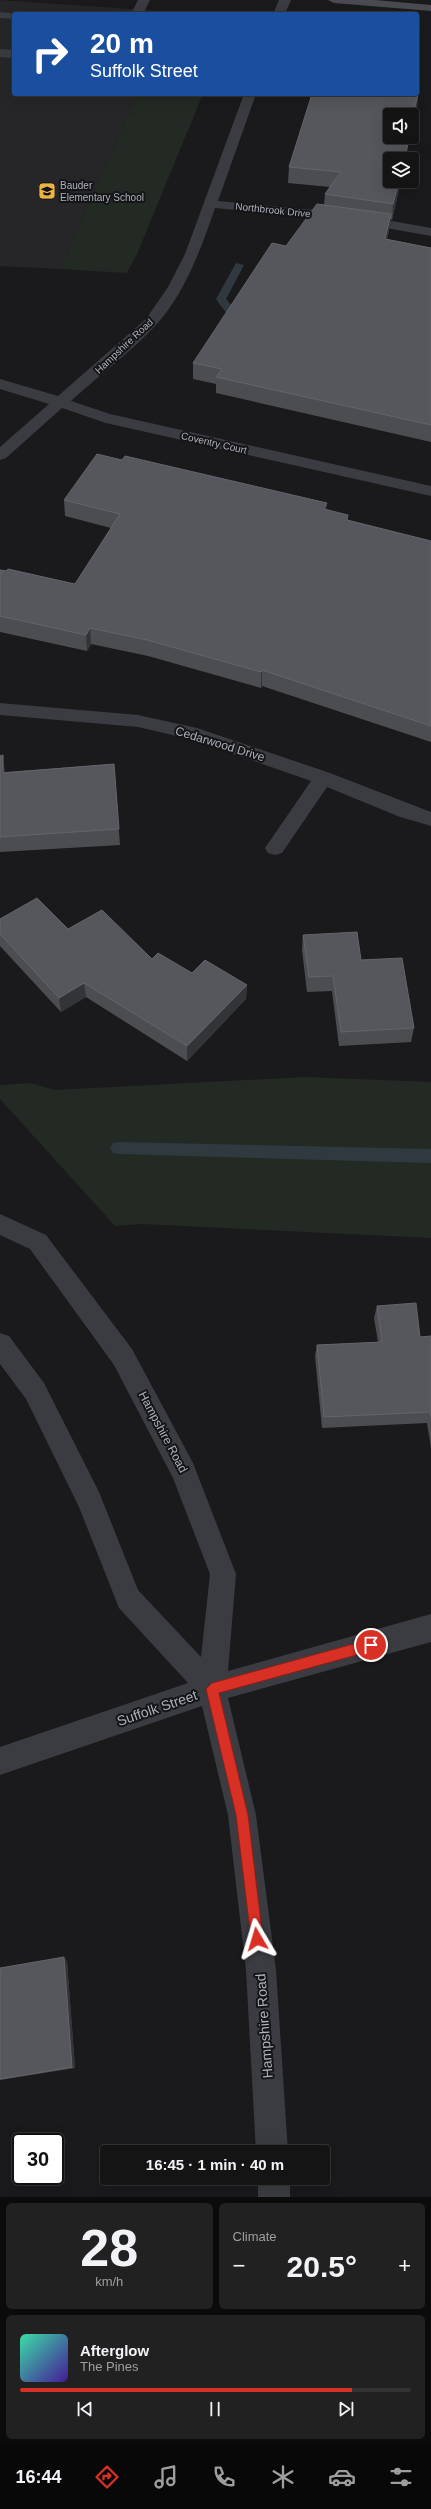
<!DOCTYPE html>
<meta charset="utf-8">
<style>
body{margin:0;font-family:Helvetica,sans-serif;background:#212122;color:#f1f3f6;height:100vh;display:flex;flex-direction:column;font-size:15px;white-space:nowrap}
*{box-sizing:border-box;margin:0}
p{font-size:13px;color:#9d9ea0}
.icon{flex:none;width:22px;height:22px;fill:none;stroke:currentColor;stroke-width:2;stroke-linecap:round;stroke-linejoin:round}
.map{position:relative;height:2197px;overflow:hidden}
.drawer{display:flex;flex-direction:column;gap:6px;padding:6px;background:#0b0b0c;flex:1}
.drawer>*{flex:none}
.hud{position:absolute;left:12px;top:12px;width:407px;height:84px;border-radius:4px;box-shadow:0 4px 16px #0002,0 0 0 1px #333334;background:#1a4fa0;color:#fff;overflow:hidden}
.controls{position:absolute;left:383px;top:108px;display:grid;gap:8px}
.controls a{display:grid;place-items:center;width:36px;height:36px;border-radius:4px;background:#141415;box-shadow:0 4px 16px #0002,0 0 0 1px #333334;font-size:20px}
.speed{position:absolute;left:12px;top:2133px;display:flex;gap:8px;font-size:20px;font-weight:700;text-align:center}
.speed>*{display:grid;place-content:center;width:52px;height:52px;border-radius:50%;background:#141415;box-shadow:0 4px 16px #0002,0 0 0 1px #333334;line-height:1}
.speed .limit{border:2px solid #111;border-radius:6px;background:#fff;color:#111}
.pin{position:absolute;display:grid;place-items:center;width:34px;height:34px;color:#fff;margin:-17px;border:2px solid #fff;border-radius:50%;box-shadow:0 1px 4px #0007}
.me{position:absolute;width:44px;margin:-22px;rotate:353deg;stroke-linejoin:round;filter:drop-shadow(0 0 3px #0008)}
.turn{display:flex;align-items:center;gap:14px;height:84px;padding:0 12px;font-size:18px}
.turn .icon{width:52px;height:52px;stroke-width:2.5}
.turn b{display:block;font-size:28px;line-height:34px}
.big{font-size:30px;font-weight:700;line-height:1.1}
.drawer .tile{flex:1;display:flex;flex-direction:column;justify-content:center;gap:6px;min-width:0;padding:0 14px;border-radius:6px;background:#212122}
.drawer .dial{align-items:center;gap:0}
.dial b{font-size:52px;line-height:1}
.song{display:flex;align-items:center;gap:12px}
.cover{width:48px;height:48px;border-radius:6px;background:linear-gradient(135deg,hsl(160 70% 55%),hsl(260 70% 35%))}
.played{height:4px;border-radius:2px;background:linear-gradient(90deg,#d93025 85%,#333334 85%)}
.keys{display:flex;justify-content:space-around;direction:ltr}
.heat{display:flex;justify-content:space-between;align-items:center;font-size:22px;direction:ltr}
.drawer .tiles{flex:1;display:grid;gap:6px;grid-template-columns:1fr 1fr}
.tile:last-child{grid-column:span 2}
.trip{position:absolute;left:100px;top:2145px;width:230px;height:40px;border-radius:4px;background:#141415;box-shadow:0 4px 16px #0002,0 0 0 1px #333334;font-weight:700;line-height:40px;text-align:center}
.menu{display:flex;height:64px;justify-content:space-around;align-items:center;background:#080808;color:#9d9ea0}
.menu .icon{width:28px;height:28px}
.menu .active{color:#d93025}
.menu b{font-size:18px;color:#f1f3f6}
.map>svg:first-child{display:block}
</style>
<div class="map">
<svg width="431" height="2197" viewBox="0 0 431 2197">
<rect width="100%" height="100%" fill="#1a1a1c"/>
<!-- built -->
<polygon fill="#262629" points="0,0 174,12 173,14 14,14 14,94 137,94 60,269 0,266"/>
<!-- green -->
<g fill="#222a23">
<polygon points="137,94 203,94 137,254 127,273 60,269"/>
<polygon points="305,1077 431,1082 431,1238 142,1224 115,1226 0,1099 0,1085 30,1083 55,1090"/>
</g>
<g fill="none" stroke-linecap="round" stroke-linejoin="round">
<!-- stream -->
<g fill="#303940" fill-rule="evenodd">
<path d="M236,263L244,265L226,299L239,315L248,317V321C233,325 224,310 216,299Z"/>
<polygon points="118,1142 431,1149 431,1163 118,1154 113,1153 110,1148 113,1143"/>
</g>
<!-- service -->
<g fill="#3b3c41" fill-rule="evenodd">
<polygon points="138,0 150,0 143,14 131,14"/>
<polygon points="0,12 18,14 14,14 14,19 0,18"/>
<polygon points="0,49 14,50 14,58 0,57"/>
</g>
<!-- minor -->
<g fill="#3b3c41" fill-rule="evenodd">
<polygon points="279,0 291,0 285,14 273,14"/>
<path d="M244,94H256L218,201L347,213L431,228V236L347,221L215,208C201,249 185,293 156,325C130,353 98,376 71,401L110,414L431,486V496L106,423L62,408L6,458L0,460V447L49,404L0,389V379L58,396L146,319L168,287L185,254Z"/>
<polygon points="0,703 138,715 197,728 330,773 431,812 431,826 400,817 327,787 282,853 275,855 268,853 265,848 311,781 194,740 138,727 0,715"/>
<polygon points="0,1214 46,1235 132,1349 193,1463 236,1574 228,1671 431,1614 431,1642 228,1698 256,1815 276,1970 288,2152 256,2152 246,1970 228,1815 202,1706 0,1775 0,1747 188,1683 119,1608 79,1507 26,1399 0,1364 0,1333 9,1336 44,1383 99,1492 138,1590 201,1657 210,1574 173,1478 114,1365 30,1249 0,1235"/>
<rect x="258" y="2178" width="32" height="19"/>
</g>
<!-- secondary -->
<polygon fill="#494b51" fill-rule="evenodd" points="328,0 375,0 431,5 431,11 334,3"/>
</g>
<!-- wall -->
<g fill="#4b4d51">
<polygon points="418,94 417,109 412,129 412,115 406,159 390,159 401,181 392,220 390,219 389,230 387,239 431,248 431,442 216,393 216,384 193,379 193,363 286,246 324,205 325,194 330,187 288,183 289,167"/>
<polygon points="64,500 326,510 348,520 431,541 431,742 262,686 261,688 148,656 91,644 87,651 0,632 0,570 75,584 111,528 65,516"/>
<polygon points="0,756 5,772 114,764 120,845 0,852"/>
<polygon points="0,919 68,929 152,959 192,973 247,985 246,999 187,1061 86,997 61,1012 0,946"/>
<polygon points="303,935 361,960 414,1028 411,1042 339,1046 332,991 307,992 302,950"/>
<polygon points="377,1306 420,1337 431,1336 431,1448 427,1423 322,1428 315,1356 317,1345 378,1342 374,1318"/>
<polygon points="67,1961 75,2068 0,2080 0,1968"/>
</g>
<!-- shaded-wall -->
<g fill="#333437">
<polygon points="418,94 417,109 412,129 412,119"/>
<polygon points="407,137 410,137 408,146 406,159 404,159 406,144"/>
<polygon points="399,181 401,181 392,220 393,204"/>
<polygon points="391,214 389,230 384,255 385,239"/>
<polygon points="327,503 326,520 324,509"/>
<polygon points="90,628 91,644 87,651 86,635"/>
<polygon points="262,670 262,686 261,688 261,672"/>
<polygon points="3,755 5,771 6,788 3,773"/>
<polygon points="84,983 86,997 61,1012 59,998"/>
<polygon points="247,985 246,999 187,1061 187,1046"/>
<polygon points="64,1957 67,1961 75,2068 72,2067"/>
</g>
<!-- building -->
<g fill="#56575c" stroke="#64656b">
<polygon points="312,94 418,94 412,119 412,115 390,115 390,137 407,137 406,144 408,144 404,159 390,159 390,181 399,181 393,204 325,194 341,172 289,167"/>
<polygon points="317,204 391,214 385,239 431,248 431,425 216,377 222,369 193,363 272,243 286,246"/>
<polygon points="97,454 122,460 125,456 327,503 324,509 348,515 347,520 431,541 431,726 262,670 261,672 147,640 90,628 86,635 0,616 0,570 6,571 8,569 75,584 120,514 64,500"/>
<polygon points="3,755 3,773 114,764 119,829 0,837 0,756"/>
<polygon points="37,898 68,929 102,910 152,959 158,953 192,973 205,960 247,985 187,1046 84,983 59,998 0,934 0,919"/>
<polygon points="357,932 361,960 402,958 414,1028 341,1032 333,976 309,977 303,935"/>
<polygon points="416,1303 420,1337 431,1336 431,1416 430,1412 324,1417 317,1345 382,1342 377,1306"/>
<polygon points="64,1957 72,2067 0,2079 0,1968"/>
</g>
<!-- route -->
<polygon fill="#d93025" stroke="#8d1f18" points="371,1639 377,1645 371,1651 219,1693 248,1815 263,1939 261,1943 257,1945 253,1943 251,1939 236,1815 206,1689 212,1683"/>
<!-- icons -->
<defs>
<g id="school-square" transform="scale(0.9)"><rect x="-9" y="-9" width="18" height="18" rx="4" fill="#ebb343" stroke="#151517"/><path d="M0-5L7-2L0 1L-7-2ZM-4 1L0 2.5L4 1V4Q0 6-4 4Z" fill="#111"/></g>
</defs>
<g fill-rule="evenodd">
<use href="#school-square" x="47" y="191"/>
</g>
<g text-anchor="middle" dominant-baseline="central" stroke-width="4" stroke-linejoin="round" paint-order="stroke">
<!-- far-poi labels -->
<g font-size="10" fill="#adb1bb" stroke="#151517" text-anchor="start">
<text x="60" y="185">Bauder<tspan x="60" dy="12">Elementary School</tspan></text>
</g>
<!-- far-street labels -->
<g font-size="10" fill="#adb1bb" stroke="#151517">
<text transform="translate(273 210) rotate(6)">Northbrook Drive</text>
<text transform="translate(124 346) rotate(-43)">Hampshire Road</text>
<text transform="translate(214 443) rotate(13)">Coventry Court</text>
</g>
<!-- street labels -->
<g font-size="12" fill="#adb1bb" stroke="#151517">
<text transform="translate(220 744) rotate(17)">Cedarwood Drive</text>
<text transform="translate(163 1432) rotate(62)">Hampshire Road</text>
</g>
<!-- near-street labels -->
<g font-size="14" fill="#adb1bb" stroke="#151517">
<text transform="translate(157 1708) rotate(-19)">Suffolk Street</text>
<text transform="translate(264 2026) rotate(-94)">Hampshire Road</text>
</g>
</g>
</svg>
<div class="controls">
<a><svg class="icon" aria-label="sound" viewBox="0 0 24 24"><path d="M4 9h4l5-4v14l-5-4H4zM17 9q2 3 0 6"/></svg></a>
<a><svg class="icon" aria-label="layers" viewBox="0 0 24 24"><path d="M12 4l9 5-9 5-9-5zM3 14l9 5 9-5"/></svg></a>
</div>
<div class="speed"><div class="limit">30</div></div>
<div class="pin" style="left:371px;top:1645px;background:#d93025"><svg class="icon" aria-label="arrive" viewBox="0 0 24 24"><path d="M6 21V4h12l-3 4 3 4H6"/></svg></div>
<svg class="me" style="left:257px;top:1939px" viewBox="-20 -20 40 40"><path d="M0-17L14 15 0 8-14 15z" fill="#d93025" stroke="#fff" stroke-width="4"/></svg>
<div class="trip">16:45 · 1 min · 40 m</div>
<div class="hud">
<div class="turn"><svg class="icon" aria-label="right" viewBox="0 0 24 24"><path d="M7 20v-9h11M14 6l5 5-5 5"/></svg><div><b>20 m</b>Suffolk Street</div></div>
</div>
</div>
<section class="drawer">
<div class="tiles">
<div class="tile dial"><b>28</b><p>km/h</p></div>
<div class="tile"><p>Climate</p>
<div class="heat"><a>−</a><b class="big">20.5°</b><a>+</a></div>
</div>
<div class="tile">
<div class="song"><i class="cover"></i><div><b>Afterglow</b><p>The Pines</p></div></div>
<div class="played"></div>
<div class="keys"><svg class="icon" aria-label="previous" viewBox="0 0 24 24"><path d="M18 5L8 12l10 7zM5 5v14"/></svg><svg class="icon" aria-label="pause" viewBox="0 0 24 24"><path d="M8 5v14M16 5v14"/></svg><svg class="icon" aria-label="next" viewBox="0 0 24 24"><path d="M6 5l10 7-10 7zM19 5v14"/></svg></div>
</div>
</div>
</section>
<nav class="menu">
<b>16:44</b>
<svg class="icon active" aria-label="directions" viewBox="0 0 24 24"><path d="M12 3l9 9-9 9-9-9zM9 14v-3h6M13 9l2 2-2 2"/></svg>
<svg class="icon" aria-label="music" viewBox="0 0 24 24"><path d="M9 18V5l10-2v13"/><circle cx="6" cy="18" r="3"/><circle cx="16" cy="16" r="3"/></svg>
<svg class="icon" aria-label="phone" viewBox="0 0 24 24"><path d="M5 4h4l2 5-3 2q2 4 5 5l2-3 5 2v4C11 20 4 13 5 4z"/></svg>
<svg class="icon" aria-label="climate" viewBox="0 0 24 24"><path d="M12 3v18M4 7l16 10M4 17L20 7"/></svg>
<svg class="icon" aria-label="car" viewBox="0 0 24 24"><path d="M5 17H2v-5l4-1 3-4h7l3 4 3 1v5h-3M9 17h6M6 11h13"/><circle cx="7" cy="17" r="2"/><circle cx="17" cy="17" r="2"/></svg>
<svg class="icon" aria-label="filters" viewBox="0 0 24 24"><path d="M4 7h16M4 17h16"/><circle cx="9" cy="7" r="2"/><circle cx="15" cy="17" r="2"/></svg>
</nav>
